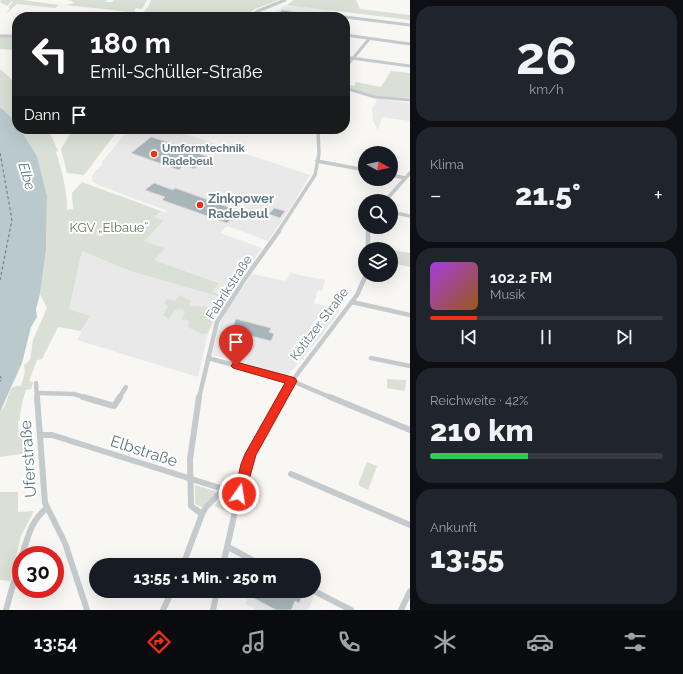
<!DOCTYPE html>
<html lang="de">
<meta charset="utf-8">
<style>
body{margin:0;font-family:Raleway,sans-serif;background:#20242c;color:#f1f3f6;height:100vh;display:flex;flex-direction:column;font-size:15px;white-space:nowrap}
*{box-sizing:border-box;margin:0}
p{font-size:13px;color:#9ea1a6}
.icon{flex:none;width:22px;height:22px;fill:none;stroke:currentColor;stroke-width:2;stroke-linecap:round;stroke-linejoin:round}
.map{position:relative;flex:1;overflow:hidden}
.panel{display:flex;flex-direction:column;gap:6px;padding:6px;background:#0d0f14;width:273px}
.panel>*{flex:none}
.top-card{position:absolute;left:12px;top:12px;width:338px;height:122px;border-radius:16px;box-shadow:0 4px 16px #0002;background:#202124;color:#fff;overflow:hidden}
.needle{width:26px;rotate:98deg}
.tools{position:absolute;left:358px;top:146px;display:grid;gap:8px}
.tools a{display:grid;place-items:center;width:40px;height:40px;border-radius:50%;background:#171b24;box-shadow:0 4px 16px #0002;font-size:20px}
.speed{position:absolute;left:12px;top:546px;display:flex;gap:8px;font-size:20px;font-weight:700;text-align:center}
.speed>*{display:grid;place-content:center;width:52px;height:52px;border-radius:50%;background:#171b24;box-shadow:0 4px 16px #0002;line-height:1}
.speed .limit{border:6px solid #d22;background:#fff;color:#111}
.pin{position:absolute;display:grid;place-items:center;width:34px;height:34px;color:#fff;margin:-41px -17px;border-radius:50% 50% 50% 0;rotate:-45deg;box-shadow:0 0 4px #0007}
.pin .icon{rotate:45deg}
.me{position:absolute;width:44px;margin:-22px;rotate:13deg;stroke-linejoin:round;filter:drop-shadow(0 0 3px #0008)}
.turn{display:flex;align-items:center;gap:14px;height:84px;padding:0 12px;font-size:18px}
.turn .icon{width:52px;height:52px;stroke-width:2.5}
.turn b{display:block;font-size:28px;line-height:34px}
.then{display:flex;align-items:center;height:38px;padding:0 12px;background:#0003;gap:8px;font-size:15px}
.big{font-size:30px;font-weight:800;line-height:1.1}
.panel .card{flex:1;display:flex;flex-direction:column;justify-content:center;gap:6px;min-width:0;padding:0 14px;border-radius:16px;background:#20242c}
.panel .dial{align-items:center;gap:0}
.dial b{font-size:52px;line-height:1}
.song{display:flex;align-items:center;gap:12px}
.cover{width:48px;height:48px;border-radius:6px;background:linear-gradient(135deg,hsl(280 70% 55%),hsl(30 70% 35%))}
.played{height:4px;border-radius:2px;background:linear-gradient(90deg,#f12e1b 20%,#363941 20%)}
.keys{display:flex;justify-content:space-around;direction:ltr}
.heat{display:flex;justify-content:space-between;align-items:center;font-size:22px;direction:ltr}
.charge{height:6px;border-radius:3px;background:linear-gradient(90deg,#34c759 42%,#363941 0)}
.trip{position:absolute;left:89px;top:558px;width:232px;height:40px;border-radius:20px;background:#171b24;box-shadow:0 4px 16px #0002;font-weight:800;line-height:40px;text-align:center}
.tab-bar{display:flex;height:64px;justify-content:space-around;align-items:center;background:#090b0e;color:#9ea1a6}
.tab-bar .icon{width:28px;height:28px}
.tab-bar .on{color:#f12e1b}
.tab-bar b{font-size:18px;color:#f1f3f6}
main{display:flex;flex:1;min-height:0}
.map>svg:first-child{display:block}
</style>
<main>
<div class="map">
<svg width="410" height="610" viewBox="0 0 410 610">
<rect width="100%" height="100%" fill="#f8f7f4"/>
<!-- built -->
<g fill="#e8e9e8">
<polygon points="287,5 332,10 328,17 265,17"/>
<polygon points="377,99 410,103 410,121 382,117 378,130 373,121 372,107 374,107"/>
<polygon points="129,129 170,129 310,175 293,204 268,241 227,226 220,233 262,248 227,297 212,292 218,282 154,260 144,241 164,222 154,217 161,211 166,212 168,211 98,185 92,181 92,176 95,171 98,169 103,164 102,162"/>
<polygon points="82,251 130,271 227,299 215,317 208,333 198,377 77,340 90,316 69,309"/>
<polygon points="290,273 325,280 322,291 318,290 314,303 340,310 320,338 287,376 213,355 217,331 224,314 252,274 286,281"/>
<polygon points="251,591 308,591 315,594 308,610 254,610 254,608 245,604"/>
</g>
<!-- green -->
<g fill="#dae0d5">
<polygon points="1,0 23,0 59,5 55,8 17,4 6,14 10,8 8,7 13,2 12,1 7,6 0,2"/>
<polygon points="65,0 106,0 107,2 112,2 114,0 147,0 142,9 136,8 134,11 139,13 66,5 74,3 72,1"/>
<polygon points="151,0 279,0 255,9 245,17 140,17 148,7"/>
<polygon points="294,0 356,0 360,9 410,15 410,20 287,5"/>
<polygon points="0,37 17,37 17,50 0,49"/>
<polygon points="0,69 17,84 17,124 0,107"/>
<polygon points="391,71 410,73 410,98 375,96 345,86 345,83 354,86 356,82 381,87"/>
<path d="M20,129H48L58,151L56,152C62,171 67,189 67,210L73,209L72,193L82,182L161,211L154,217L164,221L144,241L165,248L154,260L219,283L212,292L227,297V299L130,271L82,251L69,309L90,316L81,331L58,327L42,359L37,360L29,381L33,382L31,389L26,390C23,400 20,409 20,420L18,421L19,433L22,432L27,446L29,448L28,453L0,457V412C1,410 3,409 4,407C10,398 7,384 21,386L25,372L24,365L30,360L33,340L47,308L40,294L46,250L47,196L37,156Z"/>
<polygon points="73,129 118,130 84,175 67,173 61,149"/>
<polygon points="391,250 410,253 410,267 391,263"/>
<polygon points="179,295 191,301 189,306 208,307 215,317 208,333 201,334 188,327 189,321 182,319 185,312 182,309 175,310 169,319 163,315 168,306 164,303 167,299 175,301"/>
<polygon points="387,379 406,380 405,391 387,388"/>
<polygon points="367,462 377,466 368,490 358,485"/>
<polygon points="195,485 215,491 216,493 202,507 195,504"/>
<polygon points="0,492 18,492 18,512 34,511 21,536 10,581 0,580"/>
<polygon points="228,497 233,501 230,513 214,506 219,500"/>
</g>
<!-- water -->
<polygon fill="#bacacc" points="0,107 16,122 17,129 20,129 37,156 47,196 46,250 40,294 36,309 37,317 31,327 22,363 0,412"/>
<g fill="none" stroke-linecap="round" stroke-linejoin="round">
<!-- ferry -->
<g stroke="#5b787c" stroke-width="1" stroke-dasharray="3 2.5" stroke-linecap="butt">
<polyline points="0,153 12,220 0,280"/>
<polyline points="0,376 2,380 0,381"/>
</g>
</g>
<!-- building -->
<g fill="#a8b5b9" stroke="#d9d9d7">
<polygon points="282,10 317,15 316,17 276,17"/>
<polygon points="151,137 180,146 208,157 194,169 184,165 179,170 131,153"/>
<polygon points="154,183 173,190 175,188 239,211 227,223 162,200 165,197 145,190"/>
<polygon points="274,208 285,211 280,218 269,214"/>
<polygon points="236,319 271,328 269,332 274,334 271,341 231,331"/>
<polygon points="250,591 295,591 303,595 299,603 295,601 291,610 276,610 250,596 251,595 249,594"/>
</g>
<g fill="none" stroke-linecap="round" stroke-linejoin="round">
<!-- minor-far3 -->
<g stroke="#c5cacd" stroke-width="3">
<polyline points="249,17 258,11 285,0"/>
<polyline points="345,17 410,25"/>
<polyline points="345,35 410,44"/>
<polyline points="0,36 17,36"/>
<polyline points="351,58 410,66"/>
<polyline points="345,68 369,39"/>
<polyline points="345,88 375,97 410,100"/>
</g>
<!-- minor-far2 -->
<g stroke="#c5cacd" stroke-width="3.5">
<polyline points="317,161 365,170"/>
<polyline points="391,175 405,178"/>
<polyline points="385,201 410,173"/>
<polyline points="391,212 410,216"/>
<polyline points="368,227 368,232"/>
<polyline points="278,232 315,175 319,154 318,129"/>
</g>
<!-- minor-far1 -->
<g stroke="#c5cacd" stroke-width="4.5">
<polyline points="368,231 368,249"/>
<polyline points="352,302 410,315"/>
<polyline points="208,358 292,381 332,398"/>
<polyline points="371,358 410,366"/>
<polyline points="36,383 37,398"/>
<polyline points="38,393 74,394 87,398"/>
<polyline points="119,398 126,387"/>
<polyline points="199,398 217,322 244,280 279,231"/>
<polyline points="283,398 292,381 357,295 366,275"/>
</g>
<!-- minor -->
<g stroke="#c5cacd" stroke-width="6">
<polyline points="37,397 45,503 65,543 87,610"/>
<polyline points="83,397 114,406 120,397"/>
<polyline points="199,397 190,459 191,506 202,514"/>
<polyline points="330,397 410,430"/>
<polyline points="41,435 52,435 239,494"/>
<polyline points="291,474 410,525"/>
<polyline points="228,547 262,565"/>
<path d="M22,555C28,537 31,520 47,508"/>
<polyline points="183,565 202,514 206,507 223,490"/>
<polyline points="223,565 243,476 251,454 283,397"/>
<polyline points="314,591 351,610"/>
<polyline points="6,610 21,556"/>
<polyline points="163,610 172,591"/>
<polyline points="213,610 217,591"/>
<polyline points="401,610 410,591"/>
</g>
</g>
<!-- route -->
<polygon fill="#f12e1b" stroke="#9d1e12" points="236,362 292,377 295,378 297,381 256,455 245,494 244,498 239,499 235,498 234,494 241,464 245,454 285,383 233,368 231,366 233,363"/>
<!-- markers -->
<g fill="#f12e1b" stroke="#fff" stroke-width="1.5">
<circle cx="154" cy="154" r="4"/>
<circle cx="200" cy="205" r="4"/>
</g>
<g text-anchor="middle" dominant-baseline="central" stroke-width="4" stroke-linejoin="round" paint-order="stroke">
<!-- far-poi labels -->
<g font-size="11" font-weight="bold" fill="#607882" stroke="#fff" text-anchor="start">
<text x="162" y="148">Umformtechnik<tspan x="162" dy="13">Radebeul</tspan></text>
</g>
<!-- poi labels -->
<g font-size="13" font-weight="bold" fill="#607882" stroke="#fff" text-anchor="start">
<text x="208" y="198">Zinkpower<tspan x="208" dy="15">Radebeul</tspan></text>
</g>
<!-- park labels -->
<g font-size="13" fill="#687960" stroke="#fff">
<text x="109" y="227">KGV „Elbaue“</text>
</g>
<!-- street labels -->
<g font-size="13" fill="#607882" stroke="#fff">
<text transform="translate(229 287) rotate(-57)">Fabrikstraße</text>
<text transform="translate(319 324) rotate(-53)">Kötitzer Straße</text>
</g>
<!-- water labels -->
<g font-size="14" font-style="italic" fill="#5b787c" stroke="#fff">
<text transform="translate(27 176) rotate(73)">Elbe</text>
</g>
<!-- near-street labels -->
<g font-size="16" fill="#607882" stroke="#fff">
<text transform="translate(144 451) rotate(18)">Elbstraße</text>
<text transform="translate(28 459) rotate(-94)">Uferstraße</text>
</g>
</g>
</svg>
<div class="tools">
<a><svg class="needle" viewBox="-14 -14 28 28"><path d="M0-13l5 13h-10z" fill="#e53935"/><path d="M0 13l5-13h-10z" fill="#9ea1a6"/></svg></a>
<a><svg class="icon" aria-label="search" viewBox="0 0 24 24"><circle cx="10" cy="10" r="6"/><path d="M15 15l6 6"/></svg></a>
<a><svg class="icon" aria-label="layers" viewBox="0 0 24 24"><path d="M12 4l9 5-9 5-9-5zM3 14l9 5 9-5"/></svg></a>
</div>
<div class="speed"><div class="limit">30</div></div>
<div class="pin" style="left:236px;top:366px;background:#d93025"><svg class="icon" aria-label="arrive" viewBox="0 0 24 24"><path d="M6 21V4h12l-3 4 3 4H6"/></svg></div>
<svg class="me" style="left:239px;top:494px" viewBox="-20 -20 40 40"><circle r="17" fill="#f12e1b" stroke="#fff" stroke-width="3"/><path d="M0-11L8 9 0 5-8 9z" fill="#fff"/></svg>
<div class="trip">13:55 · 1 Min. · 250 m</div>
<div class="top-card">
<div class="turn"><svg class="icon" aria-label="left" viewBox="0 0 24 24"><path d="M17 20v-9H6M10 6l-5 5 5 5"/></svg><div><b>180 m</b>Emil-Schüller-Straße</div></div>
<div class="then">Dann<svg class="icon" aria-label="arrive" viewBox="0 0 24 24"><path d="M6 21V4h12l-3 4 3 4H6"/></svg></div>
</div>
</div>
<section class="panel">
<div class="card dial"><b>26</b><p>km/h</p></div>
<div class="card"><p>Klima</p>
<div class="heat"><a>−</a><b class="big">21.5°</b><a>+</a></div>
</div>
<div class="card">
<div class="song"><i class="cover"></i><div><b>102.2 FM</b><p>Musik</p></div></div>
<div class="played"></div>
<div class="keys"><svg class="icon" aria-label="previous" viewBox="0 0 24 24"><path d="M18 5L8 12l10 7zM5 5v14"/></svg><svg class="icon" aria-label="pause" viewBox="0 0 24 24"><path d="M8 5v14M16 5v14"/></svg><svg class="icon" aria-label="next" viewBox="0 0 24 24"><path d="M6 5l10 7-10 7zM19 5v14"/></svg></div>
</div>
<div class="card"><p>Reichweite · 42%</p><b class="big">210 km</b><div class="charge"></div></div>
<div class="card"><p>Ankunft</p><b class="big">13:55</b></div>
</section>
</main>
<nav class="tab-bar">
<b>13:54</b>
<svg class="icon on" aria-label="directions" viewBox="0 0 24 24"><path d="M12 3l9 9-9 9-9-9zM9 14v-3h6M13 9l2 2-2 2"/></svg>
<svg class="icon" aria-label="music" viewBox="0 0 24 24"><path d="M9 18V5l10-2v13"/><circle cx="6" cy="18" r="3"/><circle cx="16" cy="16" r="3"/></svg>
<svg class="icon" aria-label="phone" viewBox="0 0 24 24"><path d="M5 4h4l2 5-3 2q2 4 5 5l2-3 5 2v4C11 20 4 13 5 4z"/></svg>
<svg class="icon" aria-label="climate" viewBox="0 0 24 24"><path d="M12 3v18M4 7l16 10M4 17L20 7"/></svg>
<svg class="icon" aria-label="car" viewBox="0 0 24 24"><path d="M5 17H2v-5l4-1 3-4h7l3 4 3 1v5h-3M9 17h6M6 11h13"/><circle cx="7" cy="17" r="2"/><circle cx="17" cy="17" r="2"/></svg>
<svg class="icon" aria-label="filters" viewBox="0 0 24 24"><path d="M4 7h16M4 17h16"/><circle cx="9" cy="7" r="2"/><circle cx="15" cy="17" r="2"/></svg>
</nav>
